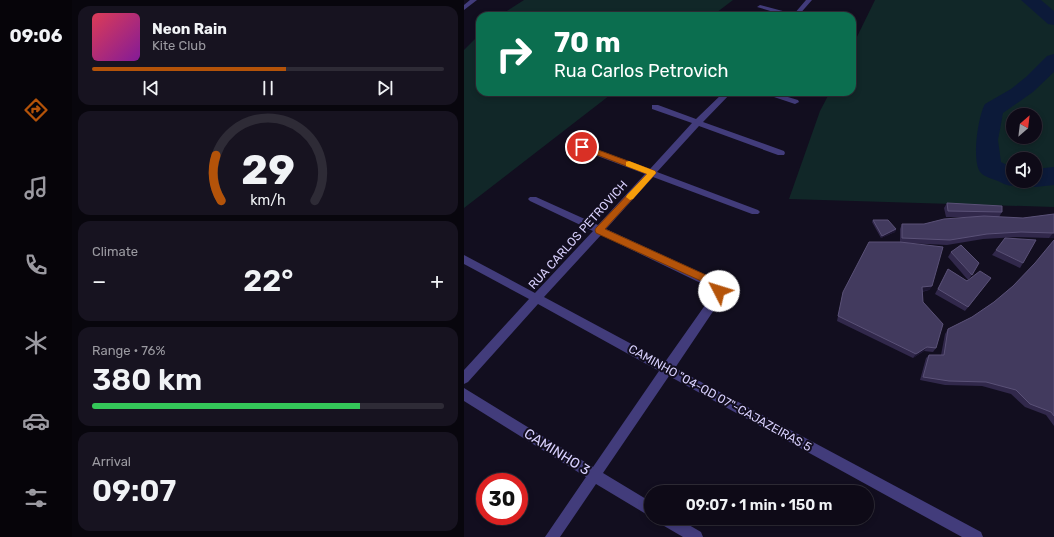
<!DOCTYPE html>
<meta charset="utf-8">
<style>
body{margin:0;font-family:Rubik,sans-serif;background:#171320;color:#f1f3f6;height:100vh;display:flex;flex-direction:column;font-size:15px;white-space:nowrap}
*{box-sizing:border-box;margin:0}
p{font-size:13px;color:#9b9aa1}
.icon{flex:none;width:22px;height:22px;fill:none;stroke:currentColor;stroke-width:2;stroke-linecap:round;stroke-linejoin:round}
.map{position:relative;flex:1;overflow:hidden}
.details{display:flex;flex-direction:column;gap:6px;padding:6px;background:#08060d;width:392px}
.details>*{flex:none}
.top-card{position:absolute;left:12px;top:12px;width:380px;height:84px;border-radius:12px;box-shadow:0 2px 6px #0003,0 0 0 1px #2e2b36;background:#0b6e4f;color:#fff;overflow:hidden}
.needle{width:26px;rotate:28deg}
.tools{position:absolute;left:542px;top:108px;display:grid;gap:8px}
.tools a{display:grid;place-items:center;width:36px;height:36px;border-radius:50%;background:#0e0a17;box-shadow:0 2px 6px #0003,0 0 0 1px #2e2b36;font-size:20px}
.speed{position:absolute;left:12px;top:473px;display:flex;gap:8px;font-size:20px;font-weight:700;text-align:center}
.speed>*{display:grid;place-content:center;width:52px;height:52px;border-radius:50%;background:#0e0a17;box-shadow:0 2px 6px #0003,0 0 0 1px #2e2b36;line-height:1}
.speed .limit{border:6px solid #d22;background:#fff;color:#111}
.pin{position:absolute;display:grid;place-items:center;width:34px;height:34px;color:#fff;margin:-17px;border:2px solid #fff;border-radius:50%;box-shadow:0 1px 4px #0007}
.me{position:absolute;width:44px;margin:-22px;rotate:310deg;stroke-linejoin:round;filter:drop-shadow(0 0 3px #0008)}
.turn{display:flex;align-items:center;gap:14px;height:84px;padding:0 12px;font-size:18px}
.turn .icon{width:52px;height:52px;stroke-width:2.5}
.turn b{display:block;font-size:28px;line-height:34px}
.big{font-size:30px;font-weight:600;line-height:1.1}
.details .tile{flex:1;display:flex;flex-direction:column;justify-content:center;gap:6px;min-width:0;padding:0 14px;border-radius:12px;background:#171320}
.details .dial{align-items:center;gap:0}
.dial svg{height:104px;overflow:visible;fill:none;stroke:#2e2b36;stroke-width:7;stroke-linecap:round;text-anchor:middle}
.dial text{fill:#f1f3f6;stroke:none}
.song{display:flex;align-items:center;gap:12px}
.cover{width:48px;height:48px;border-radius:6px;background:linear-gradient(135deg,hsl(350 70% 55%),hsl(290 70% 35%))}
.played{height:4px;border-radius:2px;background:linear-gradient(90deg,#b45309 55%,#2e2b36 55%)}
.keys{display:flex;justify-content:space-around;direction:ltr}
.heat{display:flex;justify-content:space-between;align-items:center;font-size:22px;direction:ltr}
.charge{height:6px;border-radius:3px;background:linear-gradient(90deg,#34c759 76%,#2e2b36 0)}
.trip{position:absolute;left:180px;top:485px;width:230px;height:40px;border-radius:20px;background:#0e0a17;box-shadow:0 2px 6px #0003,0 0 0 1px #2e2b36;font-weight:600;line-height:40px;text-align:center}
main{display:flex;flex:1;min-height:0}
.menu{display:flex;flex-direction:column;width:72px;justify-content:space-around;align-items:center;background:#060409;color:#9b9aa1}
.menu .icon{width:28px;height:28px}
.menu .on{color:#b45309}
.menu b{font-size:18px;color:#f1f3f6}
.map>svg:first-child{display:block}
</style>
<main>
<nav class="menu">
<b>09:06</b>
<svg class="icon on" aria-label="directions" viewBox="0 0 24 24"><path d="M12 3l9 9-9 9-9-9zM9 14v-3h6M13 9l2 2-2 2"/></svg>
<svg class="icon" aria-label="music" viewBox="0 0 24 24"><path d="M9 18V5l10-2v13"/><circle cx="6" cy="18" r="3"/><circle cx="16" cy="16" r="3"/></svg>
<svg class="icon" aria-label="phone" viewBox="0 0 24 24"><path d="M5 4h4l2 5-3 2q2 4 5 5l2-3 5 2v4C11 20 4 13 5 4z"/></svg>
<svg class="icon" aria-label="climate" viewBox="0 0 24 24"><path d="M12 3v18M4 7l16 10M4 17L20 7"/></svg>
<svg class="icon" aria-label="car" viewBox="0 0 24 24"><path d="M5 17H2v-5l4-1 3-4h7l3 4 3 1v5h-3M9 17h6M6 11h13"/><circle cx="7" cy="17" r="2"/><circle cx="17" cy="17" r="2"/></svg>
<svg class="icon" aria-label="filters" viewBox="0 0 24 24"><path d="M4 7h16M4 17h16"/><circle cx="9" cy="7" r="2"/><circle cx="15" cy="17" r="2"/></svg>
</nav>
<section class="details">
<div class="tile">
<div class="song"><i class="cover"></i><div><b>Neon Rain</b><p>Kite Club</p></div></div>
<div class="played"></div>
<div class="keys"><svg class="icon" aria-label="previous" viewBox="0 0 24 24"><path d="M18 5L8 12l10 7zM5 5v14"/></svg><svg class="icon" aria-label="pause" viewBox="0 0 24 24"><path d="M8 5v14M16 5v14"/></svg><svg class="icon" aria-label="next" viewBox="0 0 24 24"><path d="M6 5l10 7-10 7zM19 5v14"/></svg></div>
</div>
<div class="tile dial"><svg viewBox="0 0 100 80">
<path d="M14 69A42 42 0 1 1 86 69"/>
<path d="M14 69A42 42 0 0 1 10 34" stroke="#b45309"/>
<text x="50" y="56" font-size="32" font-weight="700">29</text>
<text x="50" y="72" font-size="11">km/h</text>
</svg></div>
<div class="tile"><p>Climate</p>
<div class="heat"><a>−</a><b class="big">22°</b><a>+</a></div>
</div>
<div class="tile"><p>Range · 76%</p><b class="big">380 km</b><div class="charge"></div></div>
<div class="tile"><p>Arrival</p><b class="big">09:07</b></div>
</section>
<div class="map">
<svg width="590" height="537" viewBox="0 0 590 537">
<rect width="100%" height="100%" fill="#120e1f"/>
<!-- green -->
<g fill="#112728" fill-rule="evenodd">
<polygon points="60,0 269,0 248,16 35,16"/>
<path d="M411,0H590V207L325,199L356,111L366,92H388V47ZM549,115H571V137H549ZM549,159H571V181H549Z"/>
<polygon points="16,34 16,92 150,92 0,208 0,50"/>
</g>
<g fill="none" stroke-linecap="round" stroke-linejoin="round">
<!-- river -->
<g fill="#0c1a39" fill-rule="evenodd">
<polygon points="557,0 577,0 590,11 590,25 584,24"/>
<path d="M590,54V72L569,92L539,113L534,140L537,162L549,168V181H559L558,184C548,187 543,186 534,181C529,179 521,177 517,173C507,163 514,116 521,104L547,89L562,77L583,56Z"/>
<polygon points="590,167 590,185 571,187 562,184 561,181 571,181 571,169"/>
</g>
<!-- minor -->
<g fill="#423c7b" fill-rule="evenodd">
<polygon points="6,0 13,0 0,10 0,5"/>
<polygon points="342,0 348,0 334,16 323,16 293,7 296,5 330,14"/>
<path d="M260,92H268L239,122L320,151L321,153L320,155H314L235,126L193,172L294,210L296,212L294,214H288L189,177L142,229L253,280L258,284L260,291L252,307L211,368L517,532L519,537H498L205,376L139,473L187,502V517L132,484L96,537H81L122,477L0,401V388L129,467L195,371L74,304L4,382L0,384V370L65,299L0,264V255L71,293L129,231L66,201L64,199L66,197H72L134,225L181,174L115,149L114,147L115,145H121L186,169L228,123L188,109V105H194L232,119ZM137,235L249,289L244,301L201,362L80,297Z"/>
<polygon points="295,92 307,92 334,100 335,102 331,104"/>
<polygon points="193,518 213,518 237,532 239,537 219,537 195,523"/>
</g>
</g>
<!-- wall -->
<g fill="#31284b">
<polygon points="483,203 538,212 535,217 559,218 590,214 590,238 585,238 553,237 519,239 483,245 442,243 468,286 465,290 458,292 459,302 472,348 469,352 460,351 449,358 373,321 378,297 436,242 436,229 438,224 460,224 509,217 482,217 480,208"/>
<polygon points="409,220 432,229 431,232 417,238 408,222"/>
<polygon points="590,240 590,426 582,415 561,407 547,394 518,386 481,385 456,380 462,358 465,355 477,355 481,334 484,329 508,317 530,302 549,286 571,264"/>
<polygon points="532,250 559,263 556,268 528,255"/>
<polygon points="487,252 508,275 504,280 484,257"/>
<polygon points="484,269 503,281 527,278 501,311 471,294"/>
</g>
<!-- shaded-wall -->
<g fill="#1d1632">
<polygon points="432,229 431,232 417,238 418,236"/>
<polygon points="589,233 590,233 590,238 585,238"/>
<polygon points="468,286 465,290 455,292 458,287"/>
<polygon points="463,347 460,351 449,358 452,354"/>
</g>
<!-- building -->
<g fill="#423a5e" stroke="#5a5177">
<polygon points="483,203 538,206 538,212 484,211"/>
<polygon points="590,214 590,233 589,233 557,232 523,234 486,240 438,238 438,224 460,224 480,219 520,216 559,218"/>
<polygon points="409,220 424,220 432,229 418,236"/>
<polygon points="541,238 572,240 559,263 532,250"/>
<polygon points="590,240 590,416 587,412 566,404 552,390 522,382 485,381 459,377 465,355 480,355 484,329 508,317 530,302 549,286 571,263"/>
<polygon points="405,242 436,242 479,247 468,286 458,287 459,302 479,324 472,348 463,347 452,354 374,316 379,292"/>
<polygon points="497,245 515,263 508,275 487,252"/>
<polygon points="484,269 503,281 516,271 527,278 504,307 474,289"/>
</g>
<!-- route -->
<polygon fill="#b45309" stroke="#753606" points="118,144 191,171 192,173 141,229 253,280 257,284 260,291 259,294 252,294 250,289 246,285 132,233 131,230 132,228 183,174 115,148 115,145"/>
<!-- slow -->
<polygon fill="#f59e0b" points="165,161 191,171 192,173 169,199 166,200 162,197 163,195 183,174 162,166 162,162"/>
<g text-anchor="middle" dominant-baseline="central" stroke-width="4" stroke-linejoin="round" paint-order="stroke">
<!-- street labels -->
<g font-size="12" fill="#d7cffc" stroke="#120e1f">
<text transform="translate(114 235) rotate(-48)">RUA CARLOS PETROVICH</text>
<text transform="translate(256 398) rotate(29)">CAMINHO "04-QD 07"-CAJAZEIRAS 5</text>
</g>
<!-- near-street labels -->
<g font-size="14" fill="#d7cffc" stroke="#120e1f">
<text transform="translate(93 452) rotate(32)">CAMINHO 3</text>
</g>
</g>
</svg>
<div class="tools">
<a><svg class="needle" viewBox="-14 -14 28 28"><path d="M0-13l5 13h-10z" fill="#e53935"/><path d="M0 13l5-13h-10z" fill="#9b9aa1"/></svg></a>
<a><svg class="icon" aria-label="sound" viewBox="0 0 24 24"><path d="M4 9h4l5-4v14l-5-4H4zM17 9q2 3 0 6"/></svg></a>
</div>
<div class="speed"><div class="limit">30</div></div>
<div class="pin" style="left:118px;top:147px;background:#d93025"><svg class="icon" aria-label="arrive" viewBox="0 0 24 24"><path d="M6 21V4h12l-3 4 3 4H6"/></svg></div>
<svg class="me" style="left:255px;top:291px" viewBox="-20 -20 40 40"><circle r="19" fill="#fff"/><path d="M0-13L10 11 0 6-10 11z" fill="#b45309"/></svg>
<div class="trip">09:07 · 1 min · 150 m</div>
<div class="top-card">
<div class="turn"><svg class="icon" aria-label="right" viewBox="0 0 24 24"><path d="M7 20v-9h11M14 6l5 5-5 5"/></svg><div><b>70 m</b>Rua Carlos Petrovich</div></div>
</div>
</div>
</main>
